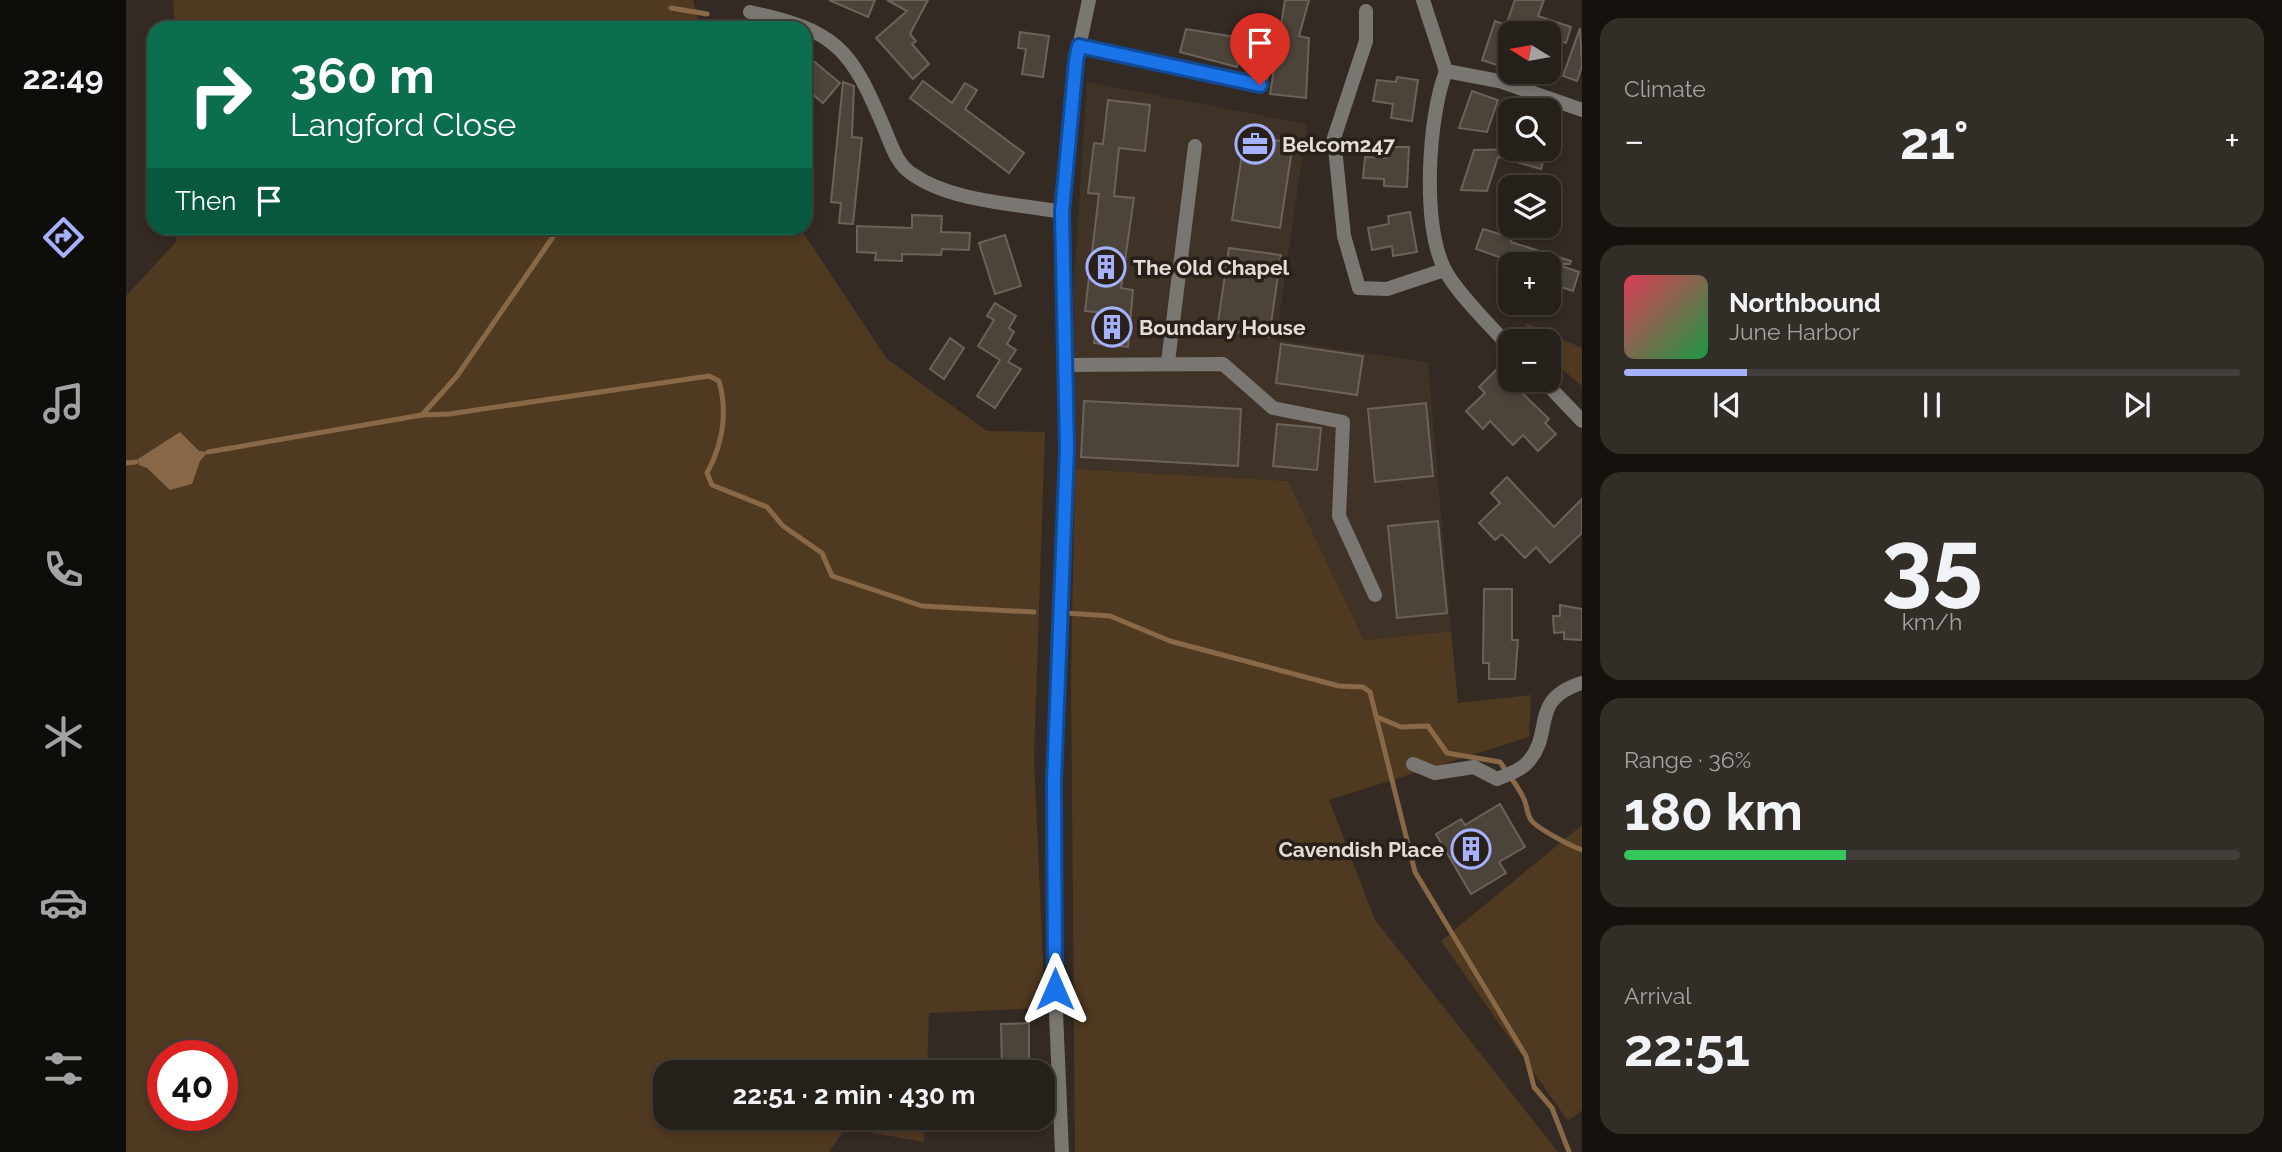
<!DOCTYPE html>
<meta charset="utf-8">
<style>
body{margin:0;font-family:Raleway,sans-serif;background:#322d27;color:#f1f3f6;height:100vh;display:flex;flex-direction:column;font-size:26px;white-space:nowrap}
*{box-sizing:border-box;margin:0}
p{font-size:23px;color:#a4a3a2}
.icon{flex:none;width:38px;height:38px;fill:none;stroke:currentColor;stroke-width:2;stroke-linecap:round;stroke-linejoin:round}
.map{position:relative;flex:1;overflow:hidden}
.panel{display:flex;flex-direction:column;gap:18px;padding:18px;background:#15120e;width:700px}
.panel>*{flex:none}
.banner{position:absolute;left:21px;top:21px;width:665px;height:214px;border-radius:21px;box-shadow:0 4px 10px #0003,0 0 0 2px #423e39;background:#0b6e4f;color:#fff;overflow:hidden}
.needle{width:46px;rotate:281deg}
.controls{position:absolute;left:1372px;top:21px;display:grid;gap:14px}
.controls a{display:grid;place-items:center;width:63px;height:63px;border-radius:14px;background:#26201a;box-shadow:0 4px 10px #0003,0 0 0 2px #423e39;font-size:35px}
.speed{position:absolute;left:21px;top:1040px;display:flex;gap:14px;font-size:35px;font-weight:700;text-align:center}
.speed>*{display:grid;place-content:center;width:91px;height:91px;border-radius:50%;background:#26201a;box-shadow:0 4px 10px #0003,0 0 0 2px #423e39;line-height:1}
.speed .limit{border:10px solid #d22;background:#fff;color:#111}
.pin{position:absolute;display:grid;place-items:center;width:60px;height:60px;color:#fff;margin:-72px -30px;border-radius:50% 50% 50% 0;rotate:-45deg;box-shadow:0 0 7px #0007}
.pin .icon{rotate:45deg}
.me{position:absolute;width:77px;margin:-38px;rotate:0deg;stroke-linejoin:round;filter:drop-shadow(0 0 5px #0008)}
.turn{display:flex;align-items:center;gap:24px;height:147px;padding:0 28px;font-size:32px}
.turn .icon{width:91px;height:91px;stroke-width:2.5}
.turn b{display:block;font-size:49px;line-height:60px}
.then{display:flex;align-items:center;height:66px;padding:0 28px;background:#0003;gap:14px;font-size:26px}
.big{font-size:52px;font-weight:700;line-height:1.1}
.panel .widget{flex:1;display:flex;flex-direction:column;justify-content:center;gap:10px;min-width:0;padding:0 24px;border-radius:21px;background:#322d27}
.panel .dial{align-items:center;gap:0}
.dial b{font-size:91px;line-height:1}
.song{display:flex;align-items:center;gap:21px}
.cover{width:84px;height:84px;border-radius:10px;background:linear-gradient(135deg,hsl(350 70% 55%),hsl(140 70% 35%))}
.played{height:7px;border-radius:4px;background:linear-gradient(90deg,#a5b1fc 20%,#423e39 20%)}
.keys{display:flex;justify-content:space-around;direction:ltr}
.heat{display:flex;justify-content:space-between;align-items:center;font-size:38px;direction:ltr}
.charge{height:10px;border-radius:5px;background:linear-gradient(90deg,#34c759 36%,#423e39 0)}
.trip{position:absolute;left:527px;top:1060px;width:402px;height:70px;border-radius:21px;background:#26201a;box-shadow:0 4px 10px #0003,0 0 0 2px #423e39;font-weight:700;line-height:70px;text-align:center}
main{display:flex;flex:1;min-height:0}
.menu{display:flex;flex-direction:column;width:126px;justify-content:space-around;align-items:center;background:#0f0d0a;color:#a4a3a2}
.menu .icon{width:49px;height:49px}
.menu .active{color:#a5b1fc}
.menu b{font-size:32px;color:#f1f3f6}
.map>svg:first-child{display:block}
</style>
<main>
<nav class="menu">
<b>22:49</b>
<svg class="icon active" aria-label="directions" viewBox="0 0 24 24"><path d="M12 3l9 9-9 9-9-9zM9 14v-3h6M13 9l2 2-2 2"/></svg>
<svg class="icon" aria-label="music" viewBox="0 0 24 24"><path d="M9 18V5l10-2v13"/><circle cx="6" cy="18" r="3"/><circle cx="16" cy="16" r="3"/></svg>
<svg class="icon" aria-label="phone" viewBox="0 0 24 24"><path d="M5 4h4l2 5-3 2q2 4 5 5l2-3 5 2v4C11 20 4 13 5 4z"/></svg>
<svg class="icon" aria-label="climate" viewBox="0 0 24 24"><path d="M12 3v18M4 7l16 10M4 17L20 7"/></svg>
<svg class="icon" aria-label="car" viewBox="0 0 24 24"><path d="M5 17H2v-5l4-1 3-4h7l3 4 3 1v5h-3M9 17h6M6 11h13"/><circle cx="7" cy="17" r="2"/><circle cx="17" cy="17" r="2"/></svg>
<svg class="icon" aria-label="filters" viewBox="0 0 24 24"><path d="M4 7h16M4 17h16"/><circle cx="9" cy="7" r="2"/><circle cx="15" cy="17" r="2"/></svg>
</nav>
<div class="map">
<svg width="1456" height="1152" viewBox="0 0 1456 1152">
<rect width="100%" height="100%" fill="#332a23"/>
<!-- built -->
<polygon fill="#3f3226" points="961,82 1181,124 1150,340 1302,362 1325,631 1238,640 1162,481 949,469 947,296"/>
<!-- green -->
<g fill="#503921" fill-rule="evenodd">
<polygon points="47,0 567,0 574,28 49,28"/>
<path d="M52,228H674L761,359L861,431L919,432L908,757L919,1008L803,1013L801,1073H539V1118H799L798,1142L719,1128L703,1152H0V296L50,242ZM37,1055H96V1115H37Z"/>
<polygon points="1400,323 1456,348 1456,386 1423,358 1423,341 1402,340"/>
<polygon points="949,469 1162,481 1238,640 1325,631 1332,703 1405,695 1403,737 1203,800 1249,920 1432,1152 949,1152 945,674"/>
<polygon points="1456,825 1456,1110 1442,1121 1315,941"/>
</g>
<!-- water -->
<polygon fill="#886846" points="54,432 73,451 82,452 74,461 66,484 44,490 21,468 13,465 12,459"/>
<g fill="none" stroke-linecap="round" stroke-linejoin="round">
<!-- stream -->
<g stroke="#886846" stroke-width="5">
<polyline points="545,8 581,14"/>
<polyline points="296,415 331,376 429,234 437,228"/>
<path d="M82,452L296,415L323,414L583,376L593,381C602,413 596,445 581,473L586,485L641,507L657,526L696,553L706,576L796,606L908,612"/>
<polyline points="0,463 10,462"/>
<polyline points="941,613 984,616 1044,641 1213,686 1237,687 1244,692 1289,872 1400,1056 1408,1087 1426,1108 1443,1152"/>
<path d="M1251,717L1275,727L1302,726L1321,753L1374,762C1382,774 1392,786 1398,799C1401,806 1401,814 1405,820C1412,829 1445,846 1456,850"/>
</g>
</g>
<!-- building -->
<g fill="#4c443b" stroke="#6b6259" stroke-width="2">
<polygon points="703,0 749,0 742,17"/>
<polygon points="761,0 802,0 784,34 790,41 786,44 803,64 787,79 750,38 781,11"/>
<polygon points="1159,0 1183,0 1173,36 1183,38 1180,98 1144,94"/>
<polygon points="1389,0 1418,0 1412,16 1445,27 1440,43 1423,37 1423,33 1382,33 1371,65 1356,60 1369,21 1380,25"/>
<polygon points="1454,28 1456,66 1451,81 1437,76"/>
<polygon points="1060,29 1116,38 1111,67 1054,52"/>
<polygon points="894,32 923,36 917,77 896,74 900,49 892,48"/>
<polygon points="679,54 714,83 697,103 679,88"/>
<polygon points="1271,77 1292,80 1286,121 1265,118 1267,104 1247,101 1251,80 1270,82"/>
<polygon points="797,81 826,103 839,83 851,90 839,109 898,153 883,173 784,98"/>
<polygon points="717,82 728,86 726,137 736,138 727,224 713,223 715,203 705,202"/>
<polygon points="1346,91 1372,100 1361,132 1333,128"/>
<polygon points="982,100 1024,105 1019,151 993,148 988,196 1008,198 995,288 1007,290 1002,347 968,343 971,312 959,311 973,194 962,193 968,143 977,144"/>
<polygon points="1119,135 1167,143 1154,228 1106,220"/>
<polygon points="1262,147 1283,147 1281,187 1258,186 1258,179 1237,178 1239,157 1261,158"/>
<polygon points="1400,149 1419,154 1415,169 1372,157 1361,191 1335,190 1348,150"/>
<polygon points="1284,212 1291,252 1267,256 1266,246 1246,250 1242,228 1263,224 1262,216"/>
<polygon points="786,215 816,216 815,232 844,233 843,250 816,249 815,255 776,254 776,261 749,260 750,253 731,252 731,226 786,228"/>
<polygon points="1357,229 1386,238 1385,242 1445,261 1444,264 1430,264 1453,272 1447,291 1423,283 1423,264 1374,264 1376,258 1350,249"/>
<polygon points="879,235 895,286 869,294 853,243"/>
<polygon points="1103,248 1155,255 1143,337 1091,329"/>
<polygon points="869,303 890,316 883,328 888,332 881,344 890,350 882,362 895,369 869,408 851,396 874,360 852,346 868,320 861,316"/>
<polygon points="824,338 838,348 818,379 804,369"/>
<polygon points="1155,344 1237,356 1231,395 1150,383"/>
<polygon points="1371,369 1423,419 1419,423 1430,434 1412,451 1397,435 1387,445 1364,421 1357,429 1340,411 1359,393 1353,387"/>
<polygon points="958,401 1115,409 1112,466 955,457"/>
<polygon points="1300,403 1307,476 1249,482 1242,409"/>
<polygon points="1151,424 1195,428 1191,470 1147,466"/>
<polygon points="1381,477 1428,527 1456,499 1456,533 1424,563 1410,547 1399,558 1376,534 1369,540 1353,523 1374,503 1365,493"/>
<polygon points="1312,521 1321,613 1271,618 1262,526"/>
<polygon points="1358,589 1386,589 1386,640 1392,640 1389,679 1363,679 1363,663 1357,663"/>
<polygon points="1434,605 1456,609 1456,640 1438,639 1438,632 1428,633 1427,616 1434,616"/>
<polygon points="1374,804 1399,847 1373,862 1380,873 1345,894 1310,834 1335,819 1339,825"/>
<polygon points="903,1023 903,1070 876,1071 875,1024"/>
</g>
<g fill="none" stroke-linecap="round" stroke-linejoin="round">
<!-- minor -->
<g stroke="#7a7672" stroke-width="14">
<polyline points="1240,11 1240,41 1208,138 1218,236 1233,288 1261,289 1318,270"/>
<path d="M624,12C712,31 725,49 759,130C766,147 771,164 786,174C826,202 888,203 936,212"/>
<polyline points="953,46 1134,85 1141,41"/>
<path d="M1320,71C1302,118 1296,223 1318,268C1328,290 1367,329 1384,347"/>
<polyline points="1042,362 1069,146"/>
<polyline points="938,365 1097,364 1147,408 1217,422 1213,516 1249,595"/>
<polyline points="1417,380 1456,421"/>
<path d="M1287,764L1309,773L1348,767L1371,779C1380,775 1393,771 1400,764C1430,734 1401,700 1456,683"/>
</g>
<!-- tertiary -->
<g stroke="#7a7672" stroke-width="14">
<polyline points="1297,0 1320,71 1373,81 1456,110"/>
<polyline points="936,1152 929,989 928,781 941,449 936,212 950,61 963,0"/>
</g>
</g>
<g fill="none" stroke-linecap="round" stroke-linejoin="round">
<!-- route casing -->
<g stroke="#114b97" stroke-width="18">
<polyline id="route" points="929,989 928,781 941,449 936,212 950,61 953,46 1134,85"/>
</g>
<!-- route -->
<use href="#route" stroke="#1a73e8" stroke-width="12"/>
</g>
<!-- icons -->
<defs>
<g id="office-ring" transform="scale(2.0125)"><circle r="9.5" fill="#292119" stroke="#a5b1fc" stroke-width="1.5"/><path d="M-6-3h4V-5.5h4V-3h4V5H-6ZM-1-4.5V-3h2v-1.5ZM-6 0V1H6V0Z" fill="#a5b1fc"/></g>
<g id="building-ring" transform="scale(2.0125)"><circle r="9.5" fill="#292119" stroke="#a5b1fc" stroke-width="1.5"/><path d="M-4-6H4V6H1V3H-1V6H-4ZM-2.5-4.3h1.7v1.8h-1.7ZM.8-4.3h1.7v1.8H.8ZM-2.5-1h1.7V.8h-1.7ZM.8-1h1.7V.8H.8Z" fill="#a5b1fc"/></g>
</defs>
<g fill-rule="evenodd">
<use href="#office-ring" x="1129" y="144"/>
<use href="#building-ring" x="980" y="267"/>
<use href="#building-ring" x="986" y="327"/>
<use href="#building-ring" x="1345" y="849"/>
</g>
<g text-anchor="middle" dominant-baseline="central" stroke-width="7" stroke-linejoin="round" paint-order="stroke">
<!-- poi labels -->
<g font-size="21" font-weight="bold" fill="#e3ddd8" stroke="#292119" text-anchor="start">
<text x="1156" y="144">Belcom247</text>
<text x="1007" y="267">The Old Chapel</text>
<text x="1013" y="327">Boundary House</text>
<text x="1318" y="849" text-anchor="end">Cavendish Place</text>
</g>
</g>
</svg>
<div class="controls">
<a><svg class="needle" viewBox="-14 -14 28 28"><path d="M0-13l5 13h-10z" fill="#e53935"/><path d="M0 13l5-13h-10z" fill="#a4a3a2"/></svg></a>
<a><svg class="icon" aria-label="search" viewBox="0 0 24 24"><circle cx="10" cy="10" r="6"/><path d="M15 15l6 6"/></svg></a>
<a><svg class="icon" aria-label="layers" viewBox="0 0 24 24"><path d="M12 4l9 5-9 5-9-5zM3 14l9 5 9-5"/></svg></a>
<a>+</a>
<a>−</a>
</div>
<div class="speed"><div class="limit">40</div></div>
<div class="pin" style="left:1134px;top:85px;background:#d93025"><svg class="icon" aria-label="arrive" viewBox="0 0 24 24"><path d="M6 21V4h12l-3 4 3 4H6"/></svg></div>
<svg class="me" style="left:929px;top:989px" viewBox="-20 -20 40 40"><path d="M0-17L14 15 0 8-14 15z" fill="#1a73e8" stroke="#fff" stroke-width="4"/></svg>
<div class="trip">22:51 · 2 min · 430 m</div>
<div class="banner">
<div class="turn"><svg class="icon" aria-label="right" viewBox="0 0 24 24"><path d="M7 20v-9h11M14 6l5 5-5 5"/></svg><div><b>360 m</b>Langford Close</div></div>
<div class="then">Then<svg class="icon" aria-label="arrive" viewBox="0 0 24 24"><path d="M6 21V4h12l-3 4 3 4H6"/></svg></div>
</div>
</div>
<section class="panel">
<div class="widget"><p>Climate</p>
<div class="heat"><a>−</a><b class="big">21°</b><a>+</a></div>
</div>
<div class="widget">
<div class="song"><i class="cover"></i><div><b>Northbound</b><p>June Harbor</p></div></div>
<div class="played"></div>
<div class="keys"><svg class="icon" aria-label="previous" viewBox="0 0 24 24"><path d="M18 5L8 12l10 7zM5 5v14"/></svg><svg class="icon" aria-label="pause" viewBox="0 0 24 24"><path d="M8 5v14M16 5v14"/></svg><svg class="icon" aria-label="next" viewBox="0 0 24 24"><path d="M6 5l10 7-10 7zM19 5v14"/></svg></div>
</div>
<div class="widget dial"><b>35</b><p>km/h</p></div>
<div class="widget"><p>Range · 36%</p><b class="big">180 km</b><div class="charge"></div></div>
<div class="widget"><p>Arrival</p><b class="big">22:51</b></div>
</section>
</main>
